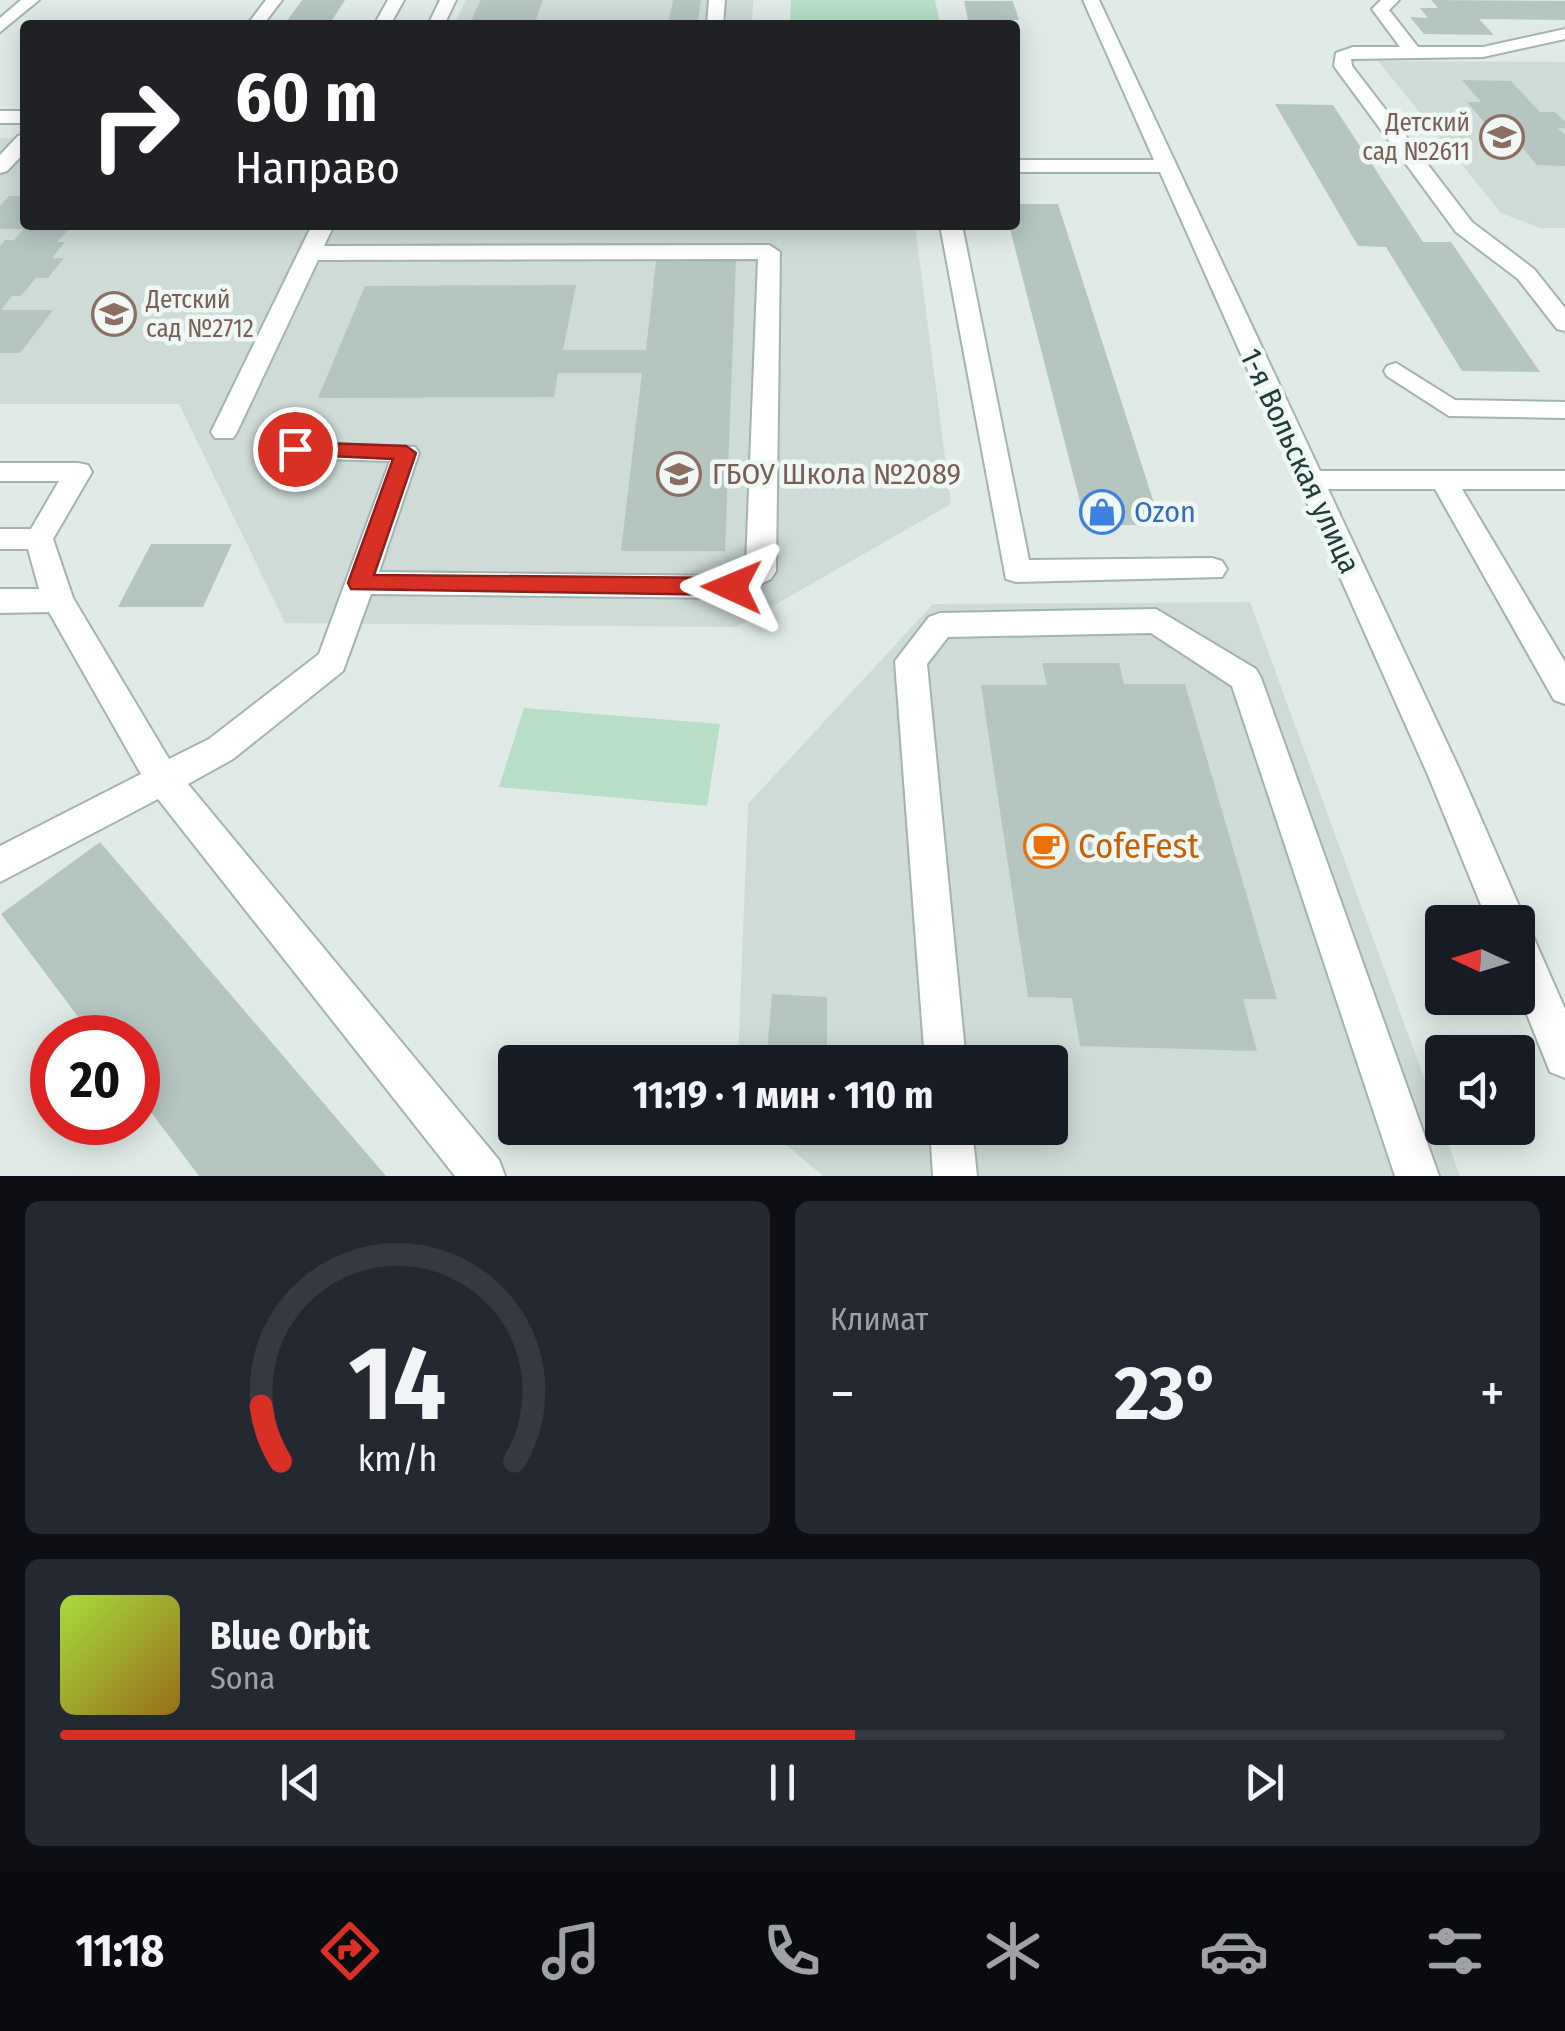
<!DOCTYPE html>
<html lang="ru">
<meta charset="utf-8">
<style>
body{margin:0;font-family:"Fira Sans Condensed",sans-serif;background:#242831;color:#f1f3f6;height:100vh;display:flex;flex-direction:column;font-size:38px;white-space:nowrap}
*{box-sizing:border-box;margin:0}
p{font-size:32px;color:#9ea1a6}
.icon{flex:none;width:55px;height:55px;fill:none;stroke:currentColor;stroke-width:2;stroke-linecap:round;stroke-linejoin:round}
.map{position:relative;height:1176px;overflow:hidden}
.details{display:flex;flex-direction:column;gap:25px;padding:25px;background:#0d0f14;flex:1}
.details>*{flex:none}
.banner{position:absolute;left:20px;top:20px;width:1000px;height:210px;border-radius:10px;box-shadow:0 5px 25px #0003;background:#202124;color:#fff;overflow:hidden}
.needle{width:65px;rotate:274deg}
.controls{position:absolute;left:1425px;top:905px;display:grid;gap:20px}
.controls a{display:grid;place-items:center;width:110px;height:110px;border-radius:10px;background:#171b24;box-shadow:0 5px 25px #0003;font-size:50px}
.speed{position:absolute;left:30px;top:1015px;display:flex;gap:20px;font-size:50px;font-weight:700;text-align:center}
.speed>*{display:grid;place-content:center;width:130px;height:130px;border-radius:50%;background:#171b24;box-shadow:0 5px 25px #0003;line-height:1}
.speed .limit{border:15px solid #d22;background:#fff;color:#111}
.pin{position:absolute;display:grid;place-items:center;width:85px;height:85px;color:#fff;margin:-42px;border:5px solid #fff;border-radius:50%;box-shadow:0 2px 10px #0007}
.me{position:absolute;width:110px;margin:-55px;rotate:271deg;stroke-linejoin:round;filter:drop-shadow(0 0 8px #0008)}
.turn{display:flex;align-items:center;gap:35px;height:210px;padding:0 50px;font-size:45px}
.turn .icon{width:130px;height:130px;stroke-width:2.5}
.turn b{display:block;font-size:70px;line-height:85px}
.big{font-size:75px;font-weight:700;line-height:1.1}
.details .tile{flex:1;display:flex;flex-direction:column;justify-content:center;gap:15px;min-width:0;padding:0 35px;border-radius:15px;background:#242831}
.details .dial{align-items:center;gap:0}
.dial svg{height:260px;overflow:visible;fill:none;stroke:#363941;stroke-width:7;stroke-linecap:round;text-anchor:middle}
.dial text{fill:#f1f3f6;stroke:none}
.song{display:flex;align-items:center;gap:30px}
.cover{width:120px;height:120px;border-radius:15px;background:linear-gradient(135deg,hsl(80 70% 55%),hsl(40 70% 35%))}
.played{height:10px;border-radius:5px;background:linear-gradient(90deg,#d93025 55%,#363941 55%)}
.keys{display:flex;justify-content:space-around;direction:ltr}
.heat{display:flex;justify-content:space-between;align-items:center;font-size:55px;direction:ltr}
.details .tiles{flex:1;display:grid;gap:25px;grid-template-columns:1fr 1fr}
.tile:last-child{grid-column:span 2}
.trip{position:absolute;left:498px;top:1045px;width:570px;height:100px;border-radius:10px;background:#171b24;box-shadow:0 5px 25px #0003;font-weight:700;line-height:100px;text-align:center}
.dock{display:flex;height:160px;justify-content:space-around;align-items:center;background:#090b0e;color:#9ea1a6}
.dock .icon{width:70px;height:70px}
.dock .current{color:#d93025}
.dock b{font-size:45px;color:#f1f3f6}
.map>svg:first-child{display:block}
</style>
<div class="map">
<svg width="1565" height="1176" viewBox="0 0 1565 1176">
<rect width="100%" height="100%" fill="#e0ebe7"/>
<!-- built -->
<g fill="#cedbd7">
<polygon points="466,0 753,0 752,25 454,25"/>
<polygon points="1378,61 1565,62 1565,228 1540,228 1501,213"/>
<polygon points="0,138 25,138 25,225 915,225 951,504 736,627 285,623 179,404 0,404"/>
<polygon points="1250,602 1460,1176 823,1176 766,1128 1050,1128 1050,1062 738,1062 748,804 933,604"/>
</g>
<!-- green -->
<g fill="#b7dec6">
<polygon points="791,0 935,0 940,23 790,22"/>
<polygon points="524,708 720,724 707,806 499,787"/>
</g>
<!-- building -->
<g fill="#b5c6c1">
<polygon points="302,0 345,0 329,25 284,25"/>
<polygon points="481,0 543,0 534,25 469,25"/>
<polygon points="673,0 701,0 697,25 668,25"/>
<polygon points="1431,0 1565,1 1565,20 1479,19 1494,35 1424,34 1410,17 1428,18 1420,8 1438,8"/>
<polygon points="964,1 1013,1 1019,20 968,20"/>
<polygon points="1462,80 1511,81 1540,112 1555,112 1565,122 1565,128 1558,128 1565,135 1565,166 1537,165 1514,138 1498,138 1467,102 1481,102"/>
<polygon points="1275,104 1333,105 1423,242 1451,242 1540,372 1462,371 1386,247 1358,246"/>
<polygon points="9,196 25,196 25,225 114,225 111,229 69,229 57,242 65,242 52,258 64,258 48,278 36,278 21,296 12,296 1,310 53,310 20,353 0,353 0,246 5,240 14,240 24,229 0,229 0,206"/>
<polygon points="1015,204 1058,204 1161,525 1086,525 1009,225 1015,225"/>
<polygon points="736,260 725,551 621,551 642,373 558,373 554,397 318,398 365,286 576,285 563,350 646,350 656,261"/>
<polygon points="151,544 232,544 203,607 118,607"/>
<polygon points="1042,663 1119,663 1124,684 1185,684 1277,999 1243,999 1257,1051 1080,1046 1072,998 1028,997 981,685 1047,685"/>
<polygon points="100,842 386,1176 199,1176 138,1095 138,1038 94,1038 1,914"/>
<polygon points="772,994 827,997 827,1057 767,1053"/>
</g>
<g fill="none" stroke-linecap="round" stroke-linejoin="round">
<!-- minor casing -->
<g stroke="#a3b3af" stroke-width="4">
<g id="minor">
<polygon points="21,0 39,0 0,32 0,18"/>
<polygon points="266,0 282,0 263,25 247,25"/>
<polygon points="388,0 404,0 390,25 374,25"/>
<polygon points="440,0 456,0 444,25 428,25"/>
<polygon points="709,0 725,0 723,25 707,25"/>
<polygon points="1083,0 1099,0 1320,471 1565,471 1565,489 1462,489 1565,662 1565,704 1554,700 1435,489 1328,489 1462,775 1526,922 1522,930 1532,934 1565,1009 1565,1078 1550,1072 1518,992 1518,922 1488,922 1428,775 1160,172 1015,172 1015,160 1154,160"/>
<polygon points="1381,0 1399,0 1389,10 1418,47 1483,47 1565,29 1565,39 1483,57 1351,59 1352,66 1472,222 1534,269 1565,308 1565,331 1557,329 1518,279 1456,232 1334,66 1336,53 1353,47 1400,47 1372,9"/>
<rect x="0" y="111" width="25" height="12"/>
<polygon points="25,134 25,152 7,171 0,173 0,155 18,136"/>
<polygon points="312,225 334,225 324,246 769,245 780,252 776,571 771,579 731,598 371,594 343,671 233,759 188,784 499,1160 505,1176 455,1176 158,799 0,882 0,846 141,774 49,612 0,613 0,589 39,589 28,549 0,549 0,529 31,529 59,481 0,481 0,463 78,463 88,465 92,472 53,539 73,598 169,759 209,739 319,654 390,461 295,458 286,455 282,449 286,443 415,447 419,453 379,572 727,576 746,565 758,259 318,260 237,432 233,438 215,438 211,432"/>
<polygon points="940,225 962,225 1029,560 1212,558 1222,561 1227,569 1222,577 1016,582 1006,579"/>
<polygon points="1396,363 1455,400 1565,402 1565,418 1449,416 1387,376 1384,371 1387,366"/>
<polygon points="1156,609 1256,669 1261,678 1439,1176 1395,1176 1232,686 1151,633 948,637 927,664 966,1062 925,1062 895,661 929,617 940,613"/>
<polygon points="930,1128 972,1128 977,1176 933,1176"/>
</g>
</g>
<!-- minor -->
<use href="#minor" fill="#fff" fill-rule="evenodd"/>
</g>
<!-- route -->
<polygon fill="#d93025" stroke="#8d1f18" stroke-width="2.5" points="295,442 406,446 416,453 374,575 732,578 743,587 732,595 351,589 348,583 393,459 288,454 288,444"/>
<!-- icons -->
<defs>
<g id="school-ring" transform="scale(2.25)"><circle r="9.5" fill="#f0f8f5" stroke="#8d6e63" stroke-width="1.5"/><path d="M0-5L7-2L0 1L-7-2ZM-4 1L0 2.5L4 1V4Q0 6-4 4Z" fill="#8d6e63"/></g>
<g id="shop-ring" transform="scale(2.25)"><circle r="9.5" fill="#f0f8f5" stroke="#3f7fe0" stroke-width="1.5"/><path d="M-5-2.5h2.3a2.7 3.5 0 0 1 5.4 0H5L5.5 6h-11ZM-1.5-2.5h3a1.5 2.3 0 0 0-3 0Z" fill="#3f7fe0"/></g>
<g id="cafe-ring" transform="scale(2.25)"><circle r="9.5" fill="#f0f8f5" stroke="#e8710a" stroke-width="1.5"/><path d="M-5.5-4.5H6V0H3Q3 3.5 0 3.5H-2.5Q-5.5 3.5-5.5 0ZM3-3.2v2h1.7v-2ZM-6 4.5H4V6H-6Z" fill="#e8710a"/></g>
</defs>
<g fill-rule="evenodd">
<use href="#school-ring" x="1502" y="137"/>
<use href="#school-ring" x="114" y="314"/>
<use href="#school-ring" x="679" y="474"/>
<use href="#shop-ring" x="1102" y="512"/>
<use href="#cafe-ring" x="1046" y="846"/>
</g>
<g text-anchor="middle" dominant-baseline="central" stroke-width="9" stroke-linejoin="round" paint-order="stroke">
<!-- far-education labels -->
<g font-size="25" fill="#785e54" stroke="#f0f8f5" text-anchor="end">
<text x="1470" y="123">Детский<tspan x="1470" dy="29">сад №2611</tspan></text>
<text x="146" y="300" text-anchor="start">Детский<tspan x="146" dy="29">сад №2712</tspan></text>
</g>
<!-- street labels -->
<g font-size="30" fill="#203c38" stroke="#f0f8f5">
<text transform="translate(1300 461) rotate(65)">1-я Вольская улица</text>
</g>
<!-- education labels -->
<g font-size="30" fill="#785e54" stroke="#f0f8f5" text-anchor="start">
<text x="712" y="474">ГБОУ Школа №2089</text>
</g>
<!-- shop labels -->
<g font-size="30" fill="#366cbe" stroke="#f0f8f5" text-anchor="start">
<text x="1134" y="512">Ozon</text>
</g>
<!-- near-food labels -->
<g font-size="35" fill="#c56008" stroke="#f0f8f5" text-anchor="start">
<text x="1078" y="846">CofeFest</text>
</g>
</g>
</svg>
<div class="controls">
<a><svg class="needle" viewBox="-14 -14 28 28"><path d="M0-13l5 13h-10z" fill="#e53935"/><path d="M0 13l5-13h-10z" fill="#9ea1a6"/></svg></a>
<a><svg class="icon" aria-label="sound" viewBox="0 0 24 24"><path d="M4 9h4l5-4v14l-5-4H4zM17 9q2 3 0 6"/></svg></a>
</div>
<div class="speed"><div class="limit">20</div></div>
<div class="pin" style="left:295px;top:449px;background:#d93025"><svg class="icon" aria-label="arrive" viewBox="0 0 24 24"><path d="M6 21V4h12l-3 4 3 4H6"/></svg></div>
<svg class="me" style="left:732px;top:587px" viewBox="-20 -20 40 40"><path d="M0-17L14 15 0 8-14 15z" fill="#d93025" stroke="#fff" stroke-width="4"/></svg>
<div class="trip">11:19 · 1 мин · 110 m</div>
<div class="banner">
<div class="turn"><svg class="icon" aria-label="right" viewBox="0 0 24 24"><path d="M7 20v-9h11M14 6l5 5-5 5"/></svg><div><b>60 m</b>Направо</div></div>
</div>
</div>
<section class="details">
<div class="tiles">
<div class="tile dial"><svg viewBox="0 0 100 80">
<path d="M14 69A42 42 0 1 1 86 69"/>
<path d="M14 69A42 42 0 0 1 8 52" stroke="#d93025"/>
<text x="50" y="56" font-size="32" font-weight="700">14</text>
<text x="50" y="72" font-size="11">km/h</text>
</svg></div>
<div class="tile"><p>Климат</p>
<div class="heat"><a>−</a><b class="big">23°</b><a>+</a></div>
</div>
<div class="tile">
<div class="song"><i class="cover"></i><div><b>Blue Orbit</b><p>Sona</p></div></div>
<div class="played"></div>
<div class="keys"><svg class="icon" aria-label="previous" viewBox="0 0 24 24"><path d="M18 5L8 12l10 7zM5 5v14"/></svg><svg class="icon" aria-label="pause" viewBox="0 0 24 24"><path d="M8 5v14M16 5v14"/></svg><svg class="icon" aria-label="next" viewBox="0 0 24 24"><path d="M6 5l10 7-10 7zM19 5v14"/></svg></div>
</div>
</div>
</section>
<nav class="dock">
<b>11:18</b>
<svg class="icon current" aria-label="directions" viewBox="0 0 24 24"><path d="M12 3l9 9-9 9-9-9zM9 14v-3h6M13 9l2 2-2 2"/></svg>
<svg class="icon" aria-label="music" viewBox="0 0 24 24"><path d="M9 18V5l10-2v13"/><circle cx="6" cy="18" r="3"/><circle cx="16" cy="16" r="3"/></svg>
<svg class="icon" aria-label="phone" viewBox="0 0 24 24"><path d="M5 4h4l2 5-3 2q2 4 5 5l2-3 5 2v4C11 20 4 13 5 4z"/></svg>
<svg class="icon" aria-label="climate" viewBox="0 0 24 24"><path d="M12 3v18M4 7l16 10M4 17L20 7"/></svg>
<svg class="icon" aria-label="car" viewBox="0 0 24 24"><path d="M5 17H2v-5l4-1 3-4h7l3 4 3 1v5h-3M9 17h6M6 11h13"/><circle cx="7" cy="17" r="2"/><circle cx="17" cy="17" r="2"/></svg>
<svg class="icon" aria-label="filters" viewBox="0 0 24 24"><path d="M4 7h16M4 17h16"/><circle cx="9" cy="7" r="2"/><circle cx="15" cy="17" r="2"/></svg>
</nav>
